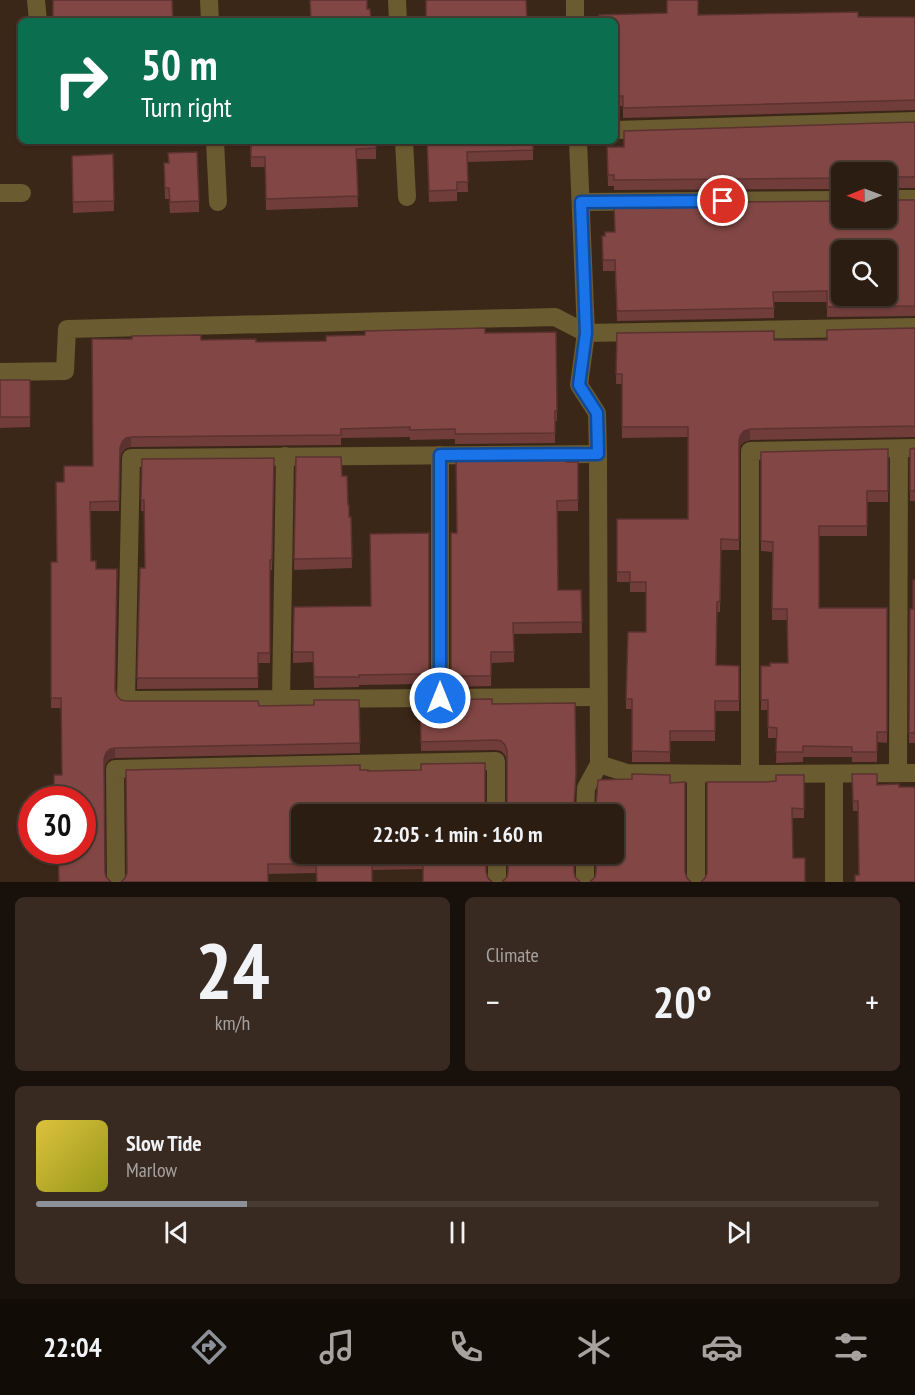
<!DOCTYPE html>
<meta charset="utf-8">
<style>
body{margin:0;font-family:"PT Sans Narrow",sans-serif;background:#382a20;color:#f1f3f6;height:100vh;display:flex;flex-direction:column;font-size:22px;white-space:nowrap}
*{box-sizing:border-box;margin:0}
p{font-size:20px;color:#a6a29f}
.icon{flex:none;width:33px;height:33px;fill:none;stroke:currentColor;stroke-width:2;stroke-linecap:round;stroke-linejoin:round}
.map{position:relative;height:882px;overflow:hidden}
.side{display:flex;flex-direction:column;gap:15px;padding:15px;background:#18100a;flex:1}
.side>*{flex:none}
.guide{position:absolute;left:18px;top:18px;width:600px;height:126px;border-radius:9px;box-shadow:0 2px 4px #0004,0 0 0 2px #483b32;background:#0b6e4f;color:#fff;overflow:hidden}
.needle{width:39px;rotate:269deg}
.tools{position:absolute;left:831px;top:162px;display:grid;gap:12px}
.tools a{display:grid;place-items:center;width:66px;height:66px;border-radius:9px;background:#2c1d12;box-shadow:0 2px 4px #0004,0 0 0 2px #483b32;font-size:30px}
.speed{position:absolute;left:18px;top:786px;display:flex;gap:12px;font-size:30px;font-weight:700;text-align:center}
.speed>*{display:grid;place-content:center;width:78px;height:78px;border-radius:50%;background:#2c1d12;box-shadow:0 2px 4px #0004,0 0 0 2px #483b32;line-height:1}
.speed .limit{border:9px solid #d22;background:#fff;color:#111}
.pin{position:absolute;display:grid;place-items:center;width:51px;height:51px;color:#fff;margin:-26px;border:3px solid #fff;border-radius:50%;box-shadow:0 2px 6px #0007}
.me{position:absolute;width:66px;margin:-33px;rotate:0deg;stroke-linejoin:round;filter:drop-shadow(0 0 4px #0008)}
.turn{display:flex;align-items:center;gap:21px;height:126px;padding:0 24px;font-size:27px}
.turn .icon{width:78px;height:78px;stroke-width:2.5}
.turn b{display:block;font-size:42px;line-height:51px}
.big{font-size:45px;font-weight:700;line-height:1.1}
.side .tile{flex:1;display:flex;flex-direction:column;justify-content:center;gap:9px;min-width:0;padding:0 21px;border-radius:9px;background:#382a20}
.side .dial{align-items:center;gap:0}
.dial b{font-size:78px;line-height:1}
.song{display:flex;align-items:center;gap:18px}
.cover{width:72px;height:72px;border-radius:9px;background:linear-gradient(135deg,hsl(50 70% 55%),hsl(60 70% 35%))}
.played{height:6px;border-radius:3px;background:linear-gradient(90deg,#8c9099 25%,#483b32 25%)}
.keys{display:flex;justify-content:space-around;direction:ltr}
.heat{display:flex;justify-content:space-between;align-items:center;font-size:33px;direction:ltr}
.side .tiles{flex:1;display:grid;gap:15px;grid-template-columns:1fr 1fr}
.tile:last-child{grid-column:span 2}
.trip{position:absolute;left:291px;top:804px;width:333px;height:60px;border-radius:9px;background:#2c1d12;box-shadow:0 2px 4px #0004,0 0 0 2px #483b32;font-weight:700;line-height:60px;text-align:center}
.tabs{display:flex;height:96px;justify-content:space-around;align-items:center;background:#120c07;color:#a6a29f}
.tabs .icon{width:42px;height:42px}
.tabs .selected{color:#8c9099}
.tabs b{font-size:27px;color:#f1f3f6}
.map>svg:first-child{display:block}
</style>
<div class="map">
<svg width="915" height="882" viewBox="0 0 915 882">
<rect width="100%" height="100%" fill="#3b2718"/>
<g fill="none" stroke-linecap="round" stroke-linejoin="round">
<!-- minor -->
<g stroke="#6a5b30" stroke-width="18">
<polyline points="36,0 38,21"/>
<polyline points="209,0 210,21"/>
<polyline points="397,0 398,21"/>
<polyline points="575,0 575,21"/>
<polyline points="615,130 915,121"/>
<polyline points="215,141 218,202"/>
<polyline points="404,141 407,197"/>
<polyline points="578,141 586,333 579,385 597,413 598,454 599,764 586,788 585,814"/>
<polyline points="0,193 22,193"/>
<polyline points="886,199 915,199"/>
<polyline points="581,202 842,200"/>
<polyline points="0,372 65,371 67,329 555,317 586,333 915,327"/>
<polyline points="598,454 131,458 126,700 598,697"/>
<polyline points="440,698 440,455"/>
<polyline points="281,700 285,456"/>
<polyline points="599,764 627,773 750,774 915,773"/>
<polyline points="898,773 899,449"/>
<polyline points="696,774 696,882"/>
<polyline points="750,774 750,451 915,448"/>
<polyline points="834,774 834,882"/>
<polyline points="497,854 497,882"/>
<polyline points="116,882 115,769 496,761 496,814"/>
<polyline points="585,882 585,854"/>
</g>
</g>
<!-- wall -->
<g fill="#703d3a">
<polygon points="667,13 698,15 915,17 915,110 623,118 623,106 617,106 617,99 615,99 615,21"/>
<polygon points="915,122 915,188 886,188 886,172 842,172 842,189 614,190 614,186 608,186 607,147 624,147"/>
<polygon points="250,141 376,141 376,159 356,159 358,207 266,210 265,167 251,167"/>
<polygon points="427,141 533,141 533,160 467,162 468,192 457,192 457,201 429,202"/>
<polygon points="168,153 199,201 199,212 170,213 169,199 165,199 164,163 168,163"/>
<polygon points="113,154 114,211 73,213 72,156"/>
<polygon points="915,200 915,316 827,317 827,302 774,302 774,318 617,321 615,271 603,271 602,236 605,236 615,232"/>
<polygon points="915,328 915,437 750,440 744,442 740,446 739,451 739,550 721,550 720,612 717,612 716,665 739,666 739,711 715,711 715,741 670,741 670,762 632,762 632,709 626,709 626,699 646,632 646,592 630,592 630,582 617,582 617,519 688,519 688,437 622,438 622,384 616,384 617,333 774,340 827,340"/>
<polygon points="556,332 557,421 555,421 555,443 455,444 455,439 410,440 410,437 341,438 341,445 131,447 126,448 122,452 120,458 119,511 90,511 91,561 96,569 117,696 121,700 126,701 259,706 314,705 359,700 360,753 115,758 110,759 106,763 59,882 62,775 61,708 51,708 51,562 57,562 64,482 93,466 201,340 256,342 326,341 485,333"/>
<polygon points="0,380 30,380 30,427 0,428"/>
<polygon points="915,448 915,501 910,501 910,449"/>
<polygon points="888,449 888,502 867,502 867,536 819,536 819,608 887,608 887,743 877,742 877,762 852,762 852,757 803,757 803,762 776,763 777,738 768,738 768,710 761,710 761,666 770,666 788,663 787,620 772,620 772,552 761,551 761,452"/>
<polygon points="296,457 342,476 349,517 351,517 352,568 294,570"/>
<polygon points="274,458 272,570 270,570 270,663 258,663 258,688 137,689 140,568 145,568 144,511 141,511 142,459"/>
<polygon points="556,460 567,462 578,462 578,511 557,511 558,590 581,590 582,633 514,634 514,662 491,663 491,686 451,687 451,533 457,533"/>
<polygon points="429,533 429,687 420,687 420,684 359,685 359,687 314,688 313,662 293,663 294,607 371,606"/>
<polygon points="915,580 915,743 909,743 910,609 913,609"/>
<polygon points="420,700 492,704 576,783 574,806 575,810 580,814 502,814 505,810 507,804 507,761 505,755 501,751 496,750 421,751"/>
<polygon points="360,770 368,771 485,805 487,810 490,814 486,854 423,869 372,870 316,873 268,874 121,882"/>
<polygon points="852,774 877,774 859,875 858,811 853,811"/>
<polygon points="804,775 804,818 793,818 793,858 705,878 766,782 776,781"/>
</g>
<!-- shaded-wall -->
<g fill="#5b3230">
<polygon points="750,429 750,440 744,442 740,446 739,451 739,441 740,436 744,431"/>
<polygon points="131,437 131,447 126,448 122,452 120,458 119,511 120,448 122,442 126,438"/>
<polygon points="115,748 115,758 110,759 106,763 104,769 104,759 106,753 110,749"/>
</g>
<!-- building -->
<g fill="#824744" stroke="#5b3230" stroke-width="1.5" fill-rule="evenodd">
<polygon points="53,0 172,0 173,21 53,21"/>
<polygon points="310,0 367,0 367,9 370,9 371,21 311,21"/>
<polygon points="426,0 526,0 527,21 426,21"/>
<polygon points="667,0 698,0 698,15 858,12 858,17 915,17 915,100 623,108 623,96 617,96 617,89 615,89 615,21 599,21 599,15 667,13"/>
<polygon points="915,122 915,177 886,177 886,172 842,172 842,178 614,180 614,175 608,175 607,147 624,147 624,131"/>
<polygon points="251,141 376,141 376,148 356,149 358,196 266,199 265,157 251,157"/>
<polygon points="427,141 533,141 533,150 467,152 468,182 457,182 457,190 429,191"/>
<polygon points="197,152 199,201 170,202 169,188 165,188 164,163 169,163 168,153"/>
<polygon points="113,154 114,201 73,202 72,156"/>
<path d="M886,200H915V306L827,307V291L773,292L774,308L617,311L615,260H603L602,236H605V232H615L614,203L842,201V218H886ZM842,250H886V296H842Z"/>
<polygon points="485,328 485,333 556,332 557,411 555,411 555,433 455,434 455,429 410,430 410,427 341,429 341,435 131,437 126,438 122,442 120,448 119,501 90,502 91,561 96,561 96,569 117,569 115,690 117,696 121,700 126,701 258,701 259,706 314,705 314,700 359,700 360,743 115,748 110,749 106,753 104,759 105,872 106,877 111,882 59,882 58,850 82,850 82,800 54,800 54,775 62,775 61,698 51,698 51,562 57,562 56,482 64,482 64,466 93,466 92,339 132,339 132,336 201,335 201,340 256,339 256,342 326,341 326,336 365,335 365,331"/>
<polygon points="915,328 915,426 750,429 744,431 740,436 739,441 739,540 721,539 720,601 717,602 716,665 739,666 739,701 715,701 715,731 670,731 670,752 632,751 632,699 626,699 628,632 646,632 646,582 630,582 630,572 617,572 617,519 688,519 688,427 622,427 622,374 616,374 617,333 774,331 774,340 827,340 827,330"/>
<rect x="0" y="380" width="30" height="37"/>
<polygon points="915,448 915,491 910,491 910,449"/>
<polygon points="888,449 888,491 867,491 867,526 819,526 819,608 887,608 887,732 877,732 877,752 852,752 852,747 803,746 803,752 776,752 777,728 768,727 768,700 761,700 761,666 770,666 770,663 788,663 787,609 772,609 773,542 761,541 761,452"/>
<polygon points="556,455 556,460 567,460 567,462 578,462 578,500 557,501 558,590 581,590 582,622 513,623 514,652 491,652 491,676 451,676 451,533 457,533 456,456"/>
<polygon points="296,457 341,457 342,476 347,476 348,505 349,505 349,517 351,517 352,558 294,559"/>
<polygon points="274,458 272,560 270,560 270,653 258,653 258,678 137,678 140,568 145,568 144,500 141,500 142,459"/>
<polygon points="429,533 429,676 420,676 420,674 359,675 359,677 314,677 313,652 293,652 294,607 371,606 370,534"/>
<polygon points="913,580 915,580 915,733 909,733 910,609 913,609"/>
<polygon points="492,699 492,704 575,703 576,773 574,804 575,810 581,814 499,814 502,814 505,810 507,804 507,751 505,745 501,741 496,740 421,742 420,700"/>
<polygon points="485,763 485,805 487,810 490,814 493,814 302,814 302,854 486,854 486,872 488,878 492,882 423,882 423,859 372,860 372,882 317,882 316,864 268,864 268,882 121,882 125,878 127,873 126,770 360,765 360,770 368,770 368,771 421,770 421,764"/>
<polygon points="632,774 670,775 670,783 685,782 685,872 687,878 691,882 590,882 595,877 596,872 596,854 614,854 614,814 589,814 594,811 596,805 598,780 632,779"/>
<polygon points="852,774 877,774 877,785 899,784 899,787 915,787 915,882 855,882 855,875 859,875 858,801 853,801"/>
<polygon points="776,775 804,775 804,809 792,808 793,858 805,858 805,882 701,882 705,878 707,873 707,782 766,782 776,781"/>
<polygon points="508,854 574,854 574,872 575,877 580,882 502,882 507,877 508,872"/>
</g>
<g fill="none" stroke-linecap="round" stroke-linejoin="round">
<!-- route casing -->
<g stroke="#114b97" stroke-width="15">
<polyline id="route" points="440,698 440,455 598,454 597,413 579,385 586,333 581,202 723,201"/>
</g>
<!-- route -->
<use href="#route" stroke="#1a73e8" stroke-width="10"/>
</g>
</svg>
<div class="tools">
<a><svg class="needle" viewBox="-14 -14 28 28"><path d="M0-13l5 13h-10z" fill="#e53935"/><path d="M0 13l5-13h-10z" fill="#a6a29f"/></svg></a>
<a><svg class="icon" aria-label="search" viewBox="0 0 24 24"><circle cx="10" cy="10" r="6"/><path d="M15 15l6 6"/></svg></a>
</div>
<div class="speed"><div class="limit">30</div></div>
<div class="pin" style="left:723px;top:201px;background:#d93025"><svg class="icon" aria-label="arrive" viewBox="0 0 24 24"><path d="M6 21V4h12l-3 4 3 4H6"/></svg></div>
<svg class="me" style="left:440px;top:698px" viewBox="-20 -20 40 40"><circle r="17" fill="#1a73e8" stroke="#fff" stroke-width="3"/><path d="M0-11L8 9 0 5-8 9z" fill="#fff"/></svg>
<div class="trip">22:05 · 1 min · 160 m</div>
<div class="guide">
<div class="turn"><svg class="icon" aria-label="right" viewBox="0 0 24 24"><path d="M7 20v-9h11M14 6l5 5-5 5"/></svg><div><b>50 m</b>Turn right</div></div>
</div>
</div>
<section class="side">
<div class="tiles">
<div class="tile dial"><b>24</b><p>km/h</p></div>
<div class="tile"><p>Climate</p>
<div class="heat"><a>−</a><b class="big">20°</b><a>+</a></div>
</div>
<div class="tile">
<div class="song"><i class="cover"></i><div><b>Slow Tide</b><p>Marlow</p></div></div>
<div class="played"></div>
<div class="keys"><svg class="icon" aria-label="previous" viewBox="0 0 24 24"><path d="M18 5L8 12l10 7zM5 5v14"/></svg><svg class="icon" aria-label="pause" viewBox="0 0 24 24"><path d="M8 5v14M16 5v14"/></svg><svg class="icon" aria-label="next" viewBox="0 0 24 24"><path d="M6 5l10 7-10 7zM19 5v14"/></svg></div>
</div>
</div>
</section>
<nav class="tabs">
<b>22:04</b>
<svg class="icon selected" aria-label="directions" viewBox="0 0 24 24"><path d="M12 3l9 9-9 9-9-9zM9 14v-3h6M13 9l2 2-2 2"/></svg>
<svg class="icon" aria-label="music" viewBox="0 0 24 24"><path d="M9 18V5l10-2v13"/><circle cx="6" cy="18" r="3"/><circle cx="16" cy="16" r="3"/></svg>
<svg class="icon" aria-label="phone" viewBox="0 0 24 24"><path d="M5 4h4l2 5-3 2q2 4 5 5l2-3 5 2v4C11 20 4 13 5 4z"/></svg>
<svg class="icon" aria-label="climate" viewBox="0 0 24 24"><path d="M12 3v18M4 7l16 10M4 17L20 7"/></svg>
<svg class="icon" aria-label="car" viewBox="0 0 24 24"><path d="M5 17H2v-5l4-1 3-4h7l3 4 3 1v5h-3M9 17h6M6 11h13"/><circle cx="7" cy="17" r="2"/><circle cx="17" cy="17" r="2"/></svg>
<svg class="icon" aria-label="filters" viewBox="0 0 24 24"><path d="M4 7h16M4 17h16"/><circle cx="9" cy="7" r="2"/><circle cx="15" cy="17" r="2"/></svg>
</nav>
